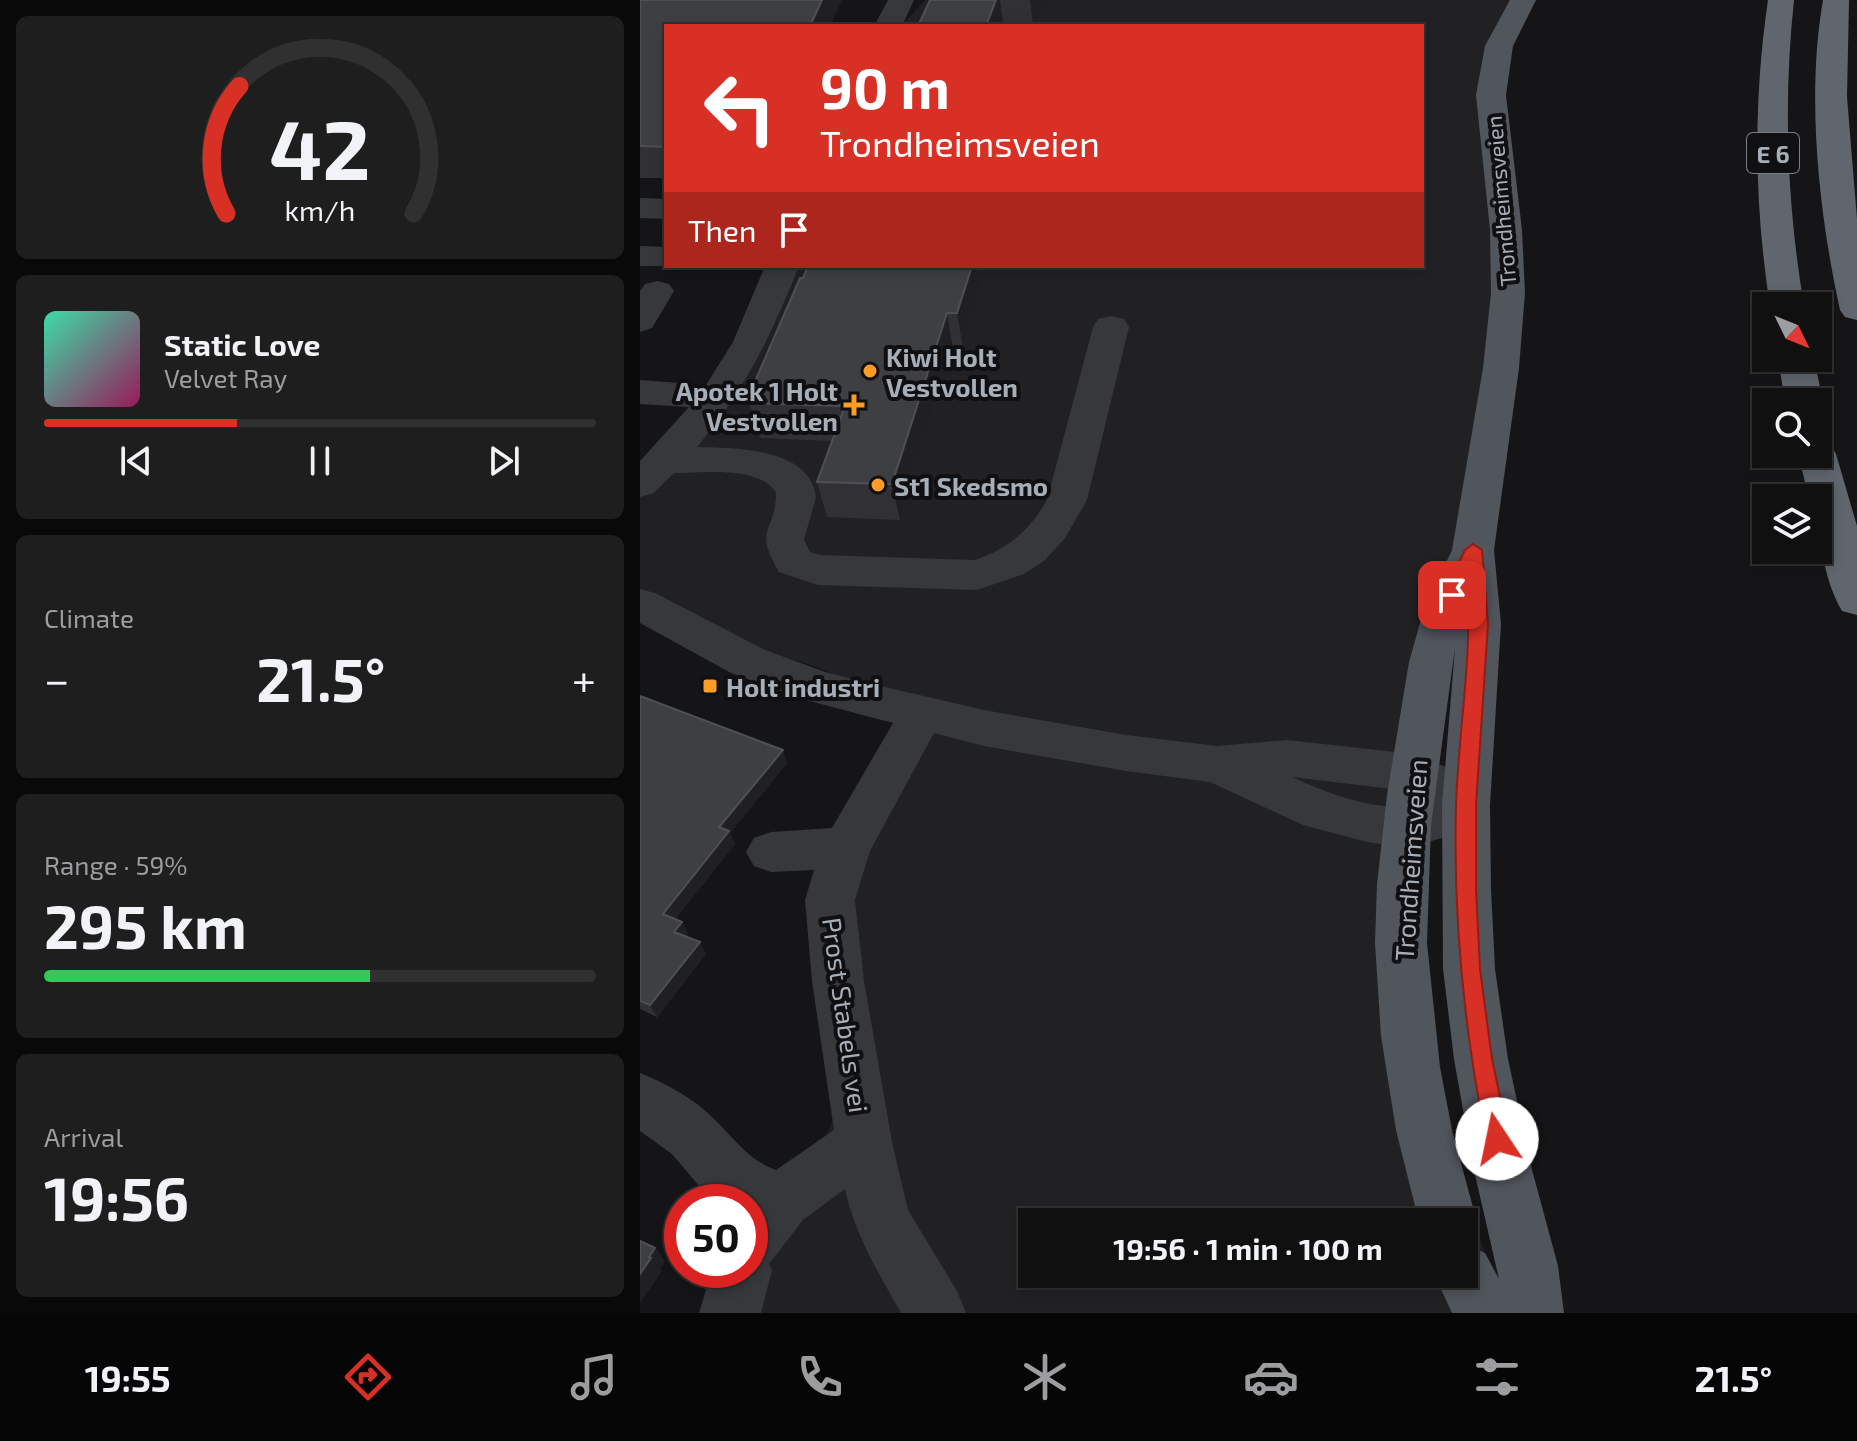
<!DOCTYPE html>
<meta charset="utf-8">
<style>
body{margin:0;font-family:"Exo 2",sans-serif;background:#1e1e1f;color:#f1f3f6;height:100vh;display:flex;flex-direction:column;font-size:30px;white-space:nowrap}
*{box-sizing:border-box;margin:0}
p{font-size:26px;color:#9c9d9f}
.icon{flex:none;width:44px;height:44px;fill:none;stroke:currentColor;stroke-width:2;stroke-linecap:round;stroke-linejoin:round}
.map{position:relative;flex:1;overflow:hidden}
.details{display:flex;flex-direction:column;gap:16px;padding:16px;background:#090909;width:640px}
.details>*{flex:none}
.guide{position:absolute;left:24px;top:24px;width:760px;height:244px;border-radius:0px;box-shadow:0 4px 12px #0003,0 0 0 2px #303031;background:#d93025;color:#fff;overflow:hidden}
.needle{width:52px;rotate:133deg}
.fabs{position:absolute;left:1112px;top:292px;display:grid;gap:16px}
.fabs a{display:grid;place-items:center;width:80px;height:80px;border-radius:0px;background:#101011;box-shadow:0 4px 12px #0003,0 0 0 2px #303031;font-size:40px}
.speed{position:absolute;left:24px;top:1184px;display:flex;gap:16px;font-size:40px;font-weight:700;text-align:center}
.speed>*{display:grid;place-content:center;width:104px;height:104px;border-radius:50%;background:#101011;box-shadow:0 4px 12px #0003,0 0 0 2px #303031;line-height:1}
.speed .limit{border:12px solid #d22;background:#fff;color:#111}
.pin{position:absolute;display:grid;place-items:center;width:68px;height:68px;color:#fff;margin:-34px;border-radius:16px;box-shadow:0 4px 12px #0006}
.me{position:absolute;width:88px;margin:-44px;rotate:349deg;stroke-linejoin:round;filter:drop-shadow(0 0 6px #0008)}
.turn{display:flex;align-items:center;gap:28px;height:168px;padding:0 24px;font-size:36px}
.turn .icon{width:104px;height:104px;stroke-width:2.5}
.turn b{display:block;font-size:56px;line-height:68px}
.then{display:flex;align-items:center;height:76px;padding:0 24px;background:#0003;gap:16px;font-size:30px}
.big{font-size:60px;font-weight:700;line-height:1.1}
.details .tile{flex:1;display:flex;flex-direction:column;justify-content:center;gap:12px;min-width:0;padding:0 28px;border-radius:12px;background:#1e1e1f}
.details .dial{align-items:center;gap:0}
.dial svg{height:208px;overflow:visible;fill:none;stroke:#303031;stroke-width:7;stroke-linecap:round;text-anchor:middle}
.dial text{fill:#f1f3f6;stroke:none}
.song{display:flex;align-items:center;gap:24px}
.cover{width:96px;height:96px;border-radius:12px;background:linear-gradient(135deg,hsl(160 70% 55%),hsl(330 70% 35%))}
.played{height:8px;border-radius:4px;background:linear-gradient(90deg,#d93025 35%,#303031 35%)}
.keys{display:flex;justify-content:space-around;direction:ltr}
.heat{display:flex;justify-content:space-between;align-items:center;font-size:44px;direction:ltr}
.charge{height:12px;border-radius:6px;background:linear-gradient(90deg,#34c759 59%,#303031 0)}
.trip{position:absolute;left:378px;top:1208px;width:460px;height:80px;border-radius:0px;background:#101011;box-shadow:0 4px 12px #0003,0 0 0 2px #303031;font-weight:700;line-height:80px;text-align:center}
.menu{display:flex;height:128px;justify-content:space-around;align-items:center;background:#060607;color:#9c9d9f}
.menu .icon{width:56px;height:56px}
.menu .current{color:#d93025}
.menu b{font-size:36px;color:#f1f3f6}
main{display:flex;flex:1;min-height:0}
.map>svg:first-child{display:block}
</style>
<main>
<section class="details">
<div class="tile dial"><svg viewBox="0 0 100 80">
<path d="M14 69A42 42 0 1 1 86 69"/>
<path d="M14 69A42 42 0 0 1 19 20" stroke="#d93025"/>
<text x="50" y="56" font-size="32" font-weight="700">42</text>
<text x="50" y="72" font-size="11">km/h</text>
</svg></div>
<div class="tile">
<div class="song"><i class="cover"></i><div><b>Static Love</b><p>Velvet Ray</p></div></div>
<div class="played"></div>
<div class="keys"><svg class="icon" aria-label="previous" viewBox="0 0 24 24"><path d="M18 5L8 12l10 7zM5 5v14"/></svg><svg class="icon" aria-label="pause" viewBox="0 0 24 24"><path d="M8 5v14M16 5v14"/></svg><svg class="icon" aria-label="next" viewBox="0 0 24 24"><path d="M6 5l10 7-10 7zM19 5v14"/></svg></div>
</div>
<div class="tile"><p>Climate</p>
<div class="heat"><a>−</a><b class="big">21.5°</b><a>+</a></div>
</div>
<div class="tile"><p>Range · 59%</p><b class="big">295 km</b><div class="charge"></div></div>
<div class="tile"><p>Arrival</p><b class="big">19:56</b></div>
</section>
<div class="map">
<svg width="1217" height="1313" viewBox="0 0 1217 1313">
<rect width="100%" height="100%" fill="#151517"/>
<!-- built -->
<path fill="#212124" fill-rule="evenodd" d="M285,0H882L853,53L861,290L777,766L775,1047L865,1313H109L124,1243L183,1141L224,1059L205,855L244,767L257,703L179,668L0,609V477L100,343L145,266H782V26H261ZM392,1222H824V1274H392Z"/>
<g fill="none" stroke-linecap="round" stroke-linejoin="round">
<!-- minor -->
<g fill="#36383c" fill-rule="evenodd">
<polygon points="248,0 274,0 262,26 234,26"/>
<polygon points="0,198 26,199 26,219 0,218"/>
<polygon points="0,246 26,247 26,266 30,266 0,266"/>
<path d="M125,266H159C130,338 106,388 57,447C94,448 170,447 176,497L164,540L170,552L180,555L335,560C368,549 390,530 407,500L453,327L458,319L471,316L484,319L489,327L447,500L425,538L404,561L384,574L337,590L178,585L139,572C112,526 136,534 136,492C117,465 63,473 34,473L14,493L0,497V461L49,407L0,404V380L66,385L93,342Z"/>
<polygon points="17,281 29,284 34,291 12,328 0,332 0,291 5,284"/>
<path d="M0,589L15,593L123,649L185,672L232,684L344,710L486,735L577,746L647,740L774,754L816,771L843,791L850,805L843,819L816,834L767,848L727,842L663,825L570,782L486,771L344,746L294,733L230,851L215,900L224,981L252,1142L268,1210L317,1291L326,1313H261C238,1272 215,1235 205,1189L163,1220L129,1264L132,1270L121,1313H59L72,1270H110V1202H79L66,1194L32,1154L0,1131V1073C25,1083 55,1099 74,1119C95,1139 108,1160 136,1170L194,1130L172,981L165,900L174,870L131,872L114,866L106,852L114,838L131,832L192,828L253,723L162,699L91,673L0,623ZM652,777L768,791L789,802C744,816 692,795 652,777Z"/>
</g>
<!-- major -->
<path fill="#51555c" fill-rule="evenodd" d="M870,0H896L873,46L866,95L882,230L885,293L879,368L854,550L861,624L850,805L851,889L855,969L868,1059L891,1166L918,1266L924,1313H812L794,1274H824V1222H779L756,1130L741,1036L735,943L737,884L747,795L769,662L784,609L812,550L843,368L851,293L850,230L836,95L845,46ZM815,648L802,805L803,969L814,1059L833,1166L859,1279L845,1253L825,1244L829,1243L837,1222L812,1130L800,1067L787,943L791,825Z"/>
<!-- highway -->
<g fill="#61666e" fill-rule="evenodd">
<path d="M1128,0H1154C1143,103 1147,204 1164,306H1130C1114,203 1113,103 1128,0Z"/>
<path d="M1183,0H1209L1207,97L1217,219V320L1205,317L1200,310C1179,214 1166,97 1183,0Z"/>
<polygon points="1138,358 1174,358 1183,402 1178,409 1178,402 1145,402"/>
<path d="M1178,442L1191,445L1196,454L1217,526V615L1202,611C1183,578 1178,535 1178,498H1169L1158,454H1178Z"/>
</g>
</g>
<!-- wall -->
<g fill="#313135">
<polygon points="0,0 26,26 26,178 0,178"/>
<polygon points="290,0 414,0 394,26 363,23"/>
<polygon points="168,266 339,266 342,284 323,348 313,348 260,520 187,517 177,482 192,441 120,438 109,403 114,391 113,386"/>
<polygon points="0,696 147,763 90,833 95,844 35,919 42,922 48,934 46,937 66,954 17,1017 0,1009"/>
</g>
<!-- shaded-wall -->
<g fill="#202023">
<polygon points="182,0 202,0 190,26 170,26"/>
<polygon points="356,0 360,0 363,23 362,26 346,26"/>
<polygon points="390,0 414,0 394,26 393,26"/>
<polygon points="332,266 339,266 342,284 323,348 317,313"/>
<polygon points="307,313 313,348 260,520 252,484"/>
<polygon points="143,750 147,763 90,833 95,844 29,926 23,914 79,827"/>
<polygon points="42,922 48,934 41,944 34,932"/>
<polygon points="60,942 66,954 17,1017 10,1005"/>
<polygon points="15,1248 25,1261 20,1269 22,1271 0,1303 0,1274 9,1257"/>
</g>
<!-- building -->
<g fill="#3d3f43" stroke="#4e5055" stroke-width="2">
<polygon points="0,0 182,0 170,26 26,26 26,147 0,146"/>
<polygon points="290,0 356,0 346,26 278,26"/>
<polygon points="168,266 332,266 317,313 307,313 252,484 177,482 205,406 109,403 116,386 113,386 160,278 163,278"/>
<polygon points="0,696 143,750 79,827 89,831 23,914 42,922 34,932 60,942 10,1005 0,1001"/>
<polygon points="0,1241 15,1248 9,1257 11,1258 0,1274"/>
</g>
<!-- route -->
<path fill="#d93025" stroke="#8d1f18" stroke-width="2" d="M833,544L842,550L848,624L836,805V889L840,969L852,1059L869,1139L865,1147L857,1150L849,1147L846,1139C824,1029 813,920 816,807C818,731 833,657 827,582L818,600H806L803,595L825,550Z"/>
<!-- markers -->
<g fill="#ff9c25" stroke="#101012" stroke-width="3">
<circle cx="230" cy="371" r="8"/>
<path d="M210 393h8v8h8v8h-8v8h-8v-8h-8v-8h8z"/>
<circle cx="238" cy="485" r="8"/>
<rect x="62" y="678" width="16" height="16" rx="4"/>
</g>
<g text-anchor="middle" dominant-baseline="central" stroke-width="8" stroke-linejoin="round" paint-order="stroke">
<!-- far-street labels -->
<g font-size="22" fill="#a6aeb8" stroke="#101012">
<text transform="translate(860 201) rotate(-95)">Trondheimsveien</text>
</g>
<!-- shield labels -->
<rect fill="#101012" stroke="#797f86" stroke-width="2" x="1107" y="133" width="52" height="40" rx="6"/>
<g font-size="24" font-weight="bold" fill="#a6aeb8">
<text x="1133" y="153">E 6</text>
</g>
<!-- poi labels -->
<g font-size="26" font-weight="bold" fill="#a6aeb8" stroke="#101012" text-anchor="start">
<text x="246" y="356">Kiwi Holt<tspan x="246" dy="30">Vestvollen</tspan></text>
<text x="198" y="390" text-anchor="end">Apotek 1 Holt<tspan x="198" dy="30">Vestvollen</tspan></text>
<text x="254" y="485">St1 Skedsmo</text>
<text x="86" y="686">Holt industri</text>
</g>
<!-- street labels -->
<g font-size="26" fill="#a6aeb8" stroke="#101012">
<text transform="translate(770 860) rotate(-86)">Trondheimsveien</text>
<text transform="translate(206 1015) rotate(82)">Prost Stabels vei</text>
</g>
</g>
</svg>
<div class="fabs">
<a><svg class="needle" viewBox="-14 -14 28 28"><path d="M0-13l5 13h-10z" fill="#e53935"/><path d="M0 13l5-13h-10z" fill="#9c9d9f"/></svg></a>
<a><svg class="icon" aria-label="search" viewBox="0 0 24 24"><circle cx="10" cy="10" r="6"/><path d="M15 15l6 6"/></svg></a>
<a><svg class="icon" aria-label="layers" viewBox="0 0 24 24"><path d="M12 4l9 5-9 5-9-5zM3 14l9 5 9-5"/></svg></a>
</div>
<div class="speed"><div class="limit">50</div></div>
<div class="pin" style="left:812px;top:595px;background:#d93025"><svg class="icon" aria-label="arrive" viewBox="0 0 24 24"><path d="M6 21V4h12l-3 4 3 4H6"/></svg></div>
<svg class="me" style="left:857px;top:1139px" viewBox="-20 -20 40 40"><circle r="19" fill="#fff"/><path d="M0-13L10 11 0 6-10 11z" fill="#d93025"/></svg>
<div class="trip">19:56 · 1 min · 100 m</div>
<div class="guide">
<div class="turn"><svg class="icon" aria-label="left" viewBox="0 0 24 24"><path d="M17 20v-9H6M10 6l-5 5 5 5"/></svg><div><b>90 m</b>Trondheimsveien</div></div>
<div class="then">Then<svg class="icon" aria-label="arrive" viewBox="0 0 24 24"><path d="M6 21V4h12l-3 4 3 4H6"/></svg></div>
</div>
</div>
</main>
<nav class="menu">
<b>19:55</b>
<svg class="icon current" aria-label="directions" viewBox="0 0 24 24"><path d="M12 3l9 9-9 9-9-9zM9 14v-3h6M13 9l2 2-2 2"/></svg>
<svg class="icon" aria-label="music" viewBox="0 0 24 24"><path d="M9 18V5l10-2v13"/><circle cx="6" cy="18" r="3"/><circle cx="16" cy="16" r="3"/></svg>
<svg class="icon" aria-label="phone" viewBox="0 0 24 24"><path d="M5 4h4l2 5-3 2q2 4 5 5l2-3 5 2v4C11 20 4 13 5 4z"/></svg>
<svg class="icon" aria-label="climate" viewBox="0 0 24 24"><path d="M12 3v18M4 7l16 10M4 17L20 7"/></svg>
<svg class="icon" aria-label="car" viewBox="0 0 24 24"><path d="M5 17H2v-5l4-1 3-4h7l3 4 3 1v5h-3M9 17h6M6 11h13"/><circle cx="7" cy="17" r="2"/><circle cx="17" cy="17" r="2"/></svg>
<svg class="icon" aria-label="filters" viewBox="0 0 24 24"><path d="M4 7h16M4 17h16"/><circle cx="9" cy="7" r="2"/><circle cx="15" cy="17" r="2"/></svg>
<b>21.5°</b>
</nav>
